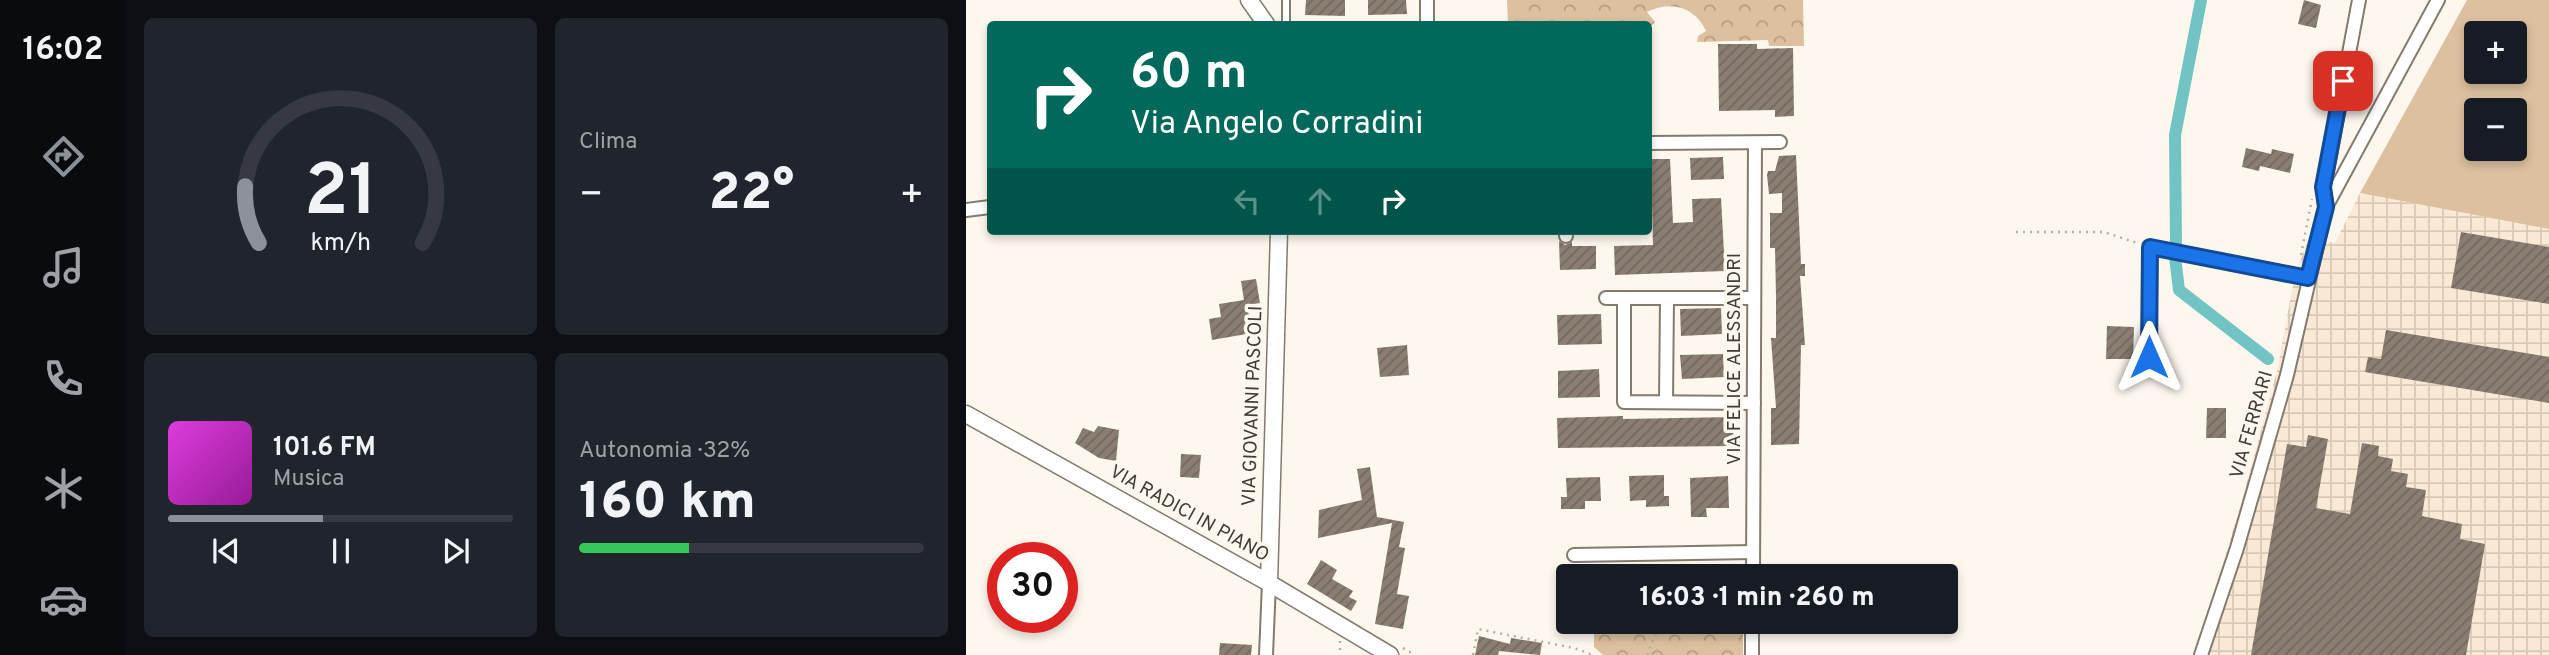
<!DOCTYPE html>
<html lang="it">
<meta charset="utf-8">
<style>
body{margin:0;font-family:Overpass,sans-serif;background:#20242c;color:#f1f3f6;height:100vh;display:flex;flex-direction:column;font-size:26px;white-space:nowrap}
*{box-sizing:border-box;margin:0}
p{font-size:23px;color:#9ea1a6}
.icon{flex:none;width:38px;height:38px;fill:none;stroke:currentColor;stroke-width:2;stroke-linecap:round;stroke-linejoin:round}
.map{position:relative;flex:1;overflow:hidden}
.panel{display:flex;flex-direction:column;gap:18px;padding:18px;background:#0d0f14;width:840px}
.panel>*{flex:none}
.top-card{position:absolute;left:21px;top:21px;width:665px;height:214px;border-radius:7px;box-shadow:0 4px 10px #0003;background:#00695c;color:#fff;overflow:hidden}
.fabs{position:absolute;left:1498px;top:21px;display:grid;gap:14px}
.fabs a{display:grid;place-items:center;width:63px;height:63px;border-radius:7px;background:#171b24;box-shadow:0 4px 10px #0003;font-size:35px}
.speed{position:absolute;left:21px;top:542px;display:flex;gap:14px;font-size:35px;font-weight:700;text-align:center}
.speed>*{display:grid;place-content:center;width:91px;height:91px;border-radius:50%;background:#171b24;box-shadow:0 4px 10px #0003;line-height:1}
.speed .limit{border:10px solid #d22;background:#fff;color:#111}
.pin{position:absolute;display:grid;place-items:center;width:60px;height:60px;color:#fff;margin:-30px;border-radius:14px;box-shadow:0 4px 10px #0006}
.me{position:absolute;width:77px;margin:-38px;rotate:0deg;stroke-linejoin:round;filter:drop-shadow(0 0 5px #0008)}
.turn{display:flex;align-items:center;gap:24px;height:147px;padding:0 28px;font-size:32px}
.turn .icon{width:91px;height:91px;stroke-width:2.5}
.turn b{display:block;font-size:49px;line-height:60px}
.lanes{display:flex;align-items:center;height:66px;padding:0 28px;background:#0003;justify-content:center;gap:35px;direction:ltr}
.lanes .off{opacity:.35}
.big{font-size:52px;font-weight:800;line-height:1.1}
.panel .tile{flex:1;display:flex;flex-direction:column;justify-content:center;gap:10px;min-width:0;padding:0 24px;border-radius:10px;background:#20242c}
.panel .dial{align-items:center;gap:0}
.dial svg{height:182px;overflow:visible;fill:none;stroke:#363941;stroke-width:7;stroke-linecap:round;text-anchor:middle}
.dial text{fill:#f1f3f6;stroke:none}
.song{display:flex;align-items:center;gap:21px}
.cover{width:84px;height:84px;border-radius:10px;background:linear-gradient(135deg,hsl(300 70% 55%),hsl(300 70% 35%))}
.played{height:7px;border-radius:4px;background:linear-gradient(90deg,#8c9099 45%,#363941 45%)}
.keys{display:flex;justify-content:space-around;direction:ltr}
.heat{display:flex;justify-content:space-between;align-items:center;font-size:38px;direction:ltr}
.charge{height:10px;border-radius:5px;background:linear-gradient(90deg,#34c759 32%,#363941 0)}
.panel .tiles{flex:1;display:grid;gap:18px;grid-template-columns:repeat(2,1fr)}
.trip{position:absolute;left:590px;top:564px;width:402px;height:70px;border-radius:7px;background:#171b24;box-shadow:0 4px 10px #0003;font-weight:800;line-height:70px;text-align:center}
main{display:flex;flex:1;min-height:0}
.dock{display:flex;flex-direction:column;width:126px;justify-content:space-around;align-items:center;background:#090b0e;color:#9ea1a6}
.dock .icon{width:49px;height:49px}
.dock .active{color:#8c9099}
.dock b{font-size:32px;color:#f1f3f6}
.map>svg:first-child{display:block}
</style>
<main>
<nav class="dock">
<b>16:02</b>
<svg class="icon active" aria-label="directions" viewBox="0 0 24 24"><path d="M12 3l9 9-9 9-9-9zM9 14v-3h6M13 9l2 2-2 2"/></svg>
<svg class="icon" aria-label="music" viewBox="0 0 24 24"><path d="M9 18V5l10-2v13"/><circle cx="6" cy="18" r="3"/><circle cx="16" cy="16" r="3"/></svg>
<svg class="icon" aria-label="phone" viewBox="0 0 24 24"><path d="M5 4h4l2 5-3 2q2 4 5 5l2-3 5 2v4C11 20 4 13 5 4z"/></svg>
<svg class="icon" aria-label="climate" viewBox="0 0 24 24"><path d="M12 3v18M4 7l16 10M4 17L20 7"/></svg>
<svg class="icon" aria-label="car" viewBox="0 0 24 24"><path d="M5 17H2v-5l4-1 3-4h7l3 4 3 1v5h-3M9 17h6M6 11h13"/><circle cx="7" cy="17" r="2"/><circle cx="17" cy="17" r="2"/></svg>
</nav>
<section class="panel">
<div class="tiles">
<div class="tile dial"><svg viewBox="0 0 100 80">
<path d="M14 69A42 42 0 1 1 86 69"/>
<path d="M14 69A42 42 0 0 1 8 44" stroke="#8c9099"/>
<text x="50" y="56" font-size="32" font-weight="700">21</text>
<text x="50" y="72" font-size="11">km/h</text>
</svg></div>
<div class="tile"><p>Clima</p>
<div class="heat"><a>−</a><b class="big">22°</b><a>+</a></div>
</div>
<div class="tile">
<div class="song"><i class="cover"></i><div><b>101.6 FM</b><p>Musica</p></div></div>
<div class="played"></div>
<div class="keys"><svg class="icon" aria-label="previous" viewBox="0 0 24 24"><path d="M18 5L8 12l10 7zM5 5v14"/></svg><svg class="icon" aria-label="pause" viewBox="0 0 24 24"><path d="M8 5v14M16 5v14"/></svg><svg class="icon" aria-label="next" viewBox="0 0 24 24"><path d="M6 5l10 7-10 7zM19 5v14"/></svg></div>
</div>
<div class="tile"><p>Autonomia · 32%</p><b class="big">160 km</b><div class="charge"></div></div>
</div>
</section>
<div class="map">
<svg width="1583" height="655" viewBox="0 0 1583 655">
<defs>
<pattern id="industrial-grid" width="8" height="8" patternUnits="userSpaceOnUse" patternTransform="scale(1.75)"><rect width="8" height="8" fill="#fae9d5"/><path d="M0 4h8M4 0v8" fill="none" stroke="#d7c9b7"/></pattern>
<pattern id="forest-crowns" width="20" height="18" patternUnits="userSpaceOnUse" patternTransform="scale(1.75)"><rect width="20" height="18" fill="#dcc0a0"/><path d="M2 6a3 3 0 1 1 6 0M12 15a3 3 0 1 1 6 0" fill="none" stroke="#b49d83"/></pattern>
<pattern id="building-hatch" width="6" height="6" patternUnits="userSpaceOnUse" patternTransform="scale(1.75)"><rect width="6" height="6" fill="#8a7e73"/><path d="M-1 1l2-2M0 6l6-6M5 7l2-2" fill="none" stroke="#72685f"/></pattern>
</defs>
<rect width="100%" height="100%" fill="#fef7ee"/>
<!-- industrial -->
<polygon fill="url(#industrial-grid)" points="1394,193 1583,229 1583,655 1229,655 1275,504 1311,371 1329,274 1342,240 1369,243"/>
<!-- grass -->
<path fill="#dcc0a0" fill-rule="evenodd" d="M1501,0H1583V229L1394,193ZM1510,33H1549V72H1510ZM1510,110H1549V149H1510Z"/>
<!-- forest -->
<g fill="url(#forest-crowns)">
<path d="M541,0H837L838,46H803L802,40L731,42L732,36L740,31C729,7 705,0 681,12L689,22L686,25L542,24Z"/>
<polygon points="778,571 778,576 630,576 630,572"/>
<polygon points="628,621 777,621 777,655 637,655 628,647"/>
</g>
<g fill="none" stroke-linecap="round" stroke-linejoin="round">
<!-- canal -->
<g stroke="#72c3c4" stroke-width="12">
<polyline points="1210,243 1209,135 1235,0"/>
<polyline points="1209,257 1213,290 1302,359"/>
</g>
</g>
<!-- building -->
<g fill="url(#building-hatch)">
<polygon points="340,0 379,0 379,16 339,15"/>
<polygon points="402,0 440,0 441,14 402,15"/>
<polygon points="1338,0 1355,5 1350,28 1332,24"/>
<polygon points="752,44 791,44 791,49 827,48 828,116 809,117 809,110 753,111"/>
<polygon points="1280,148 1305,154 1306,149 1328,154 1324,173 1294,166 1293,171 1276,167"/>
<polygon points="830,155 835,264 839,264 839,276 834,276 839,345 835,345 833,444 805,445 805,408 810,408 805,338 810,338 810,296 809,248 804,248 804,213 816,213 816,193 803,194 801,175 802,171 809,171 813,156"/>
<polygon points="757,157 758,179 725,180 724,158"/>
<polygon points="682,159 704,159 707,223 727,222 726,199 755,198 759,271 649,275 648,246 687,245 686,205 682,206"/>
<polygon points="1495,232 1583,247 1583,304 1485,288"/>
<polygon points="593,241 599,245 606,242 606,246 630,246 630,269 594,270"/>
<polygon points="290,279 294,303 281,305 286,333 246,340 243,319 255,317 253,304 278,300 275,281"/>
<polygon points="755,308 756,334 715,336 714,309"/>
<polygon points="635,314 636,344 592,345 591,315"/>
<polygon points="1141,326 1168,327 1167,359 1140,359"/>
<polygon points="1420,330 1583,357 1583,403 1399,372 1402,357 1415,359"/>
<polygon points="441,345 443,375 414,377 411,348"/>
<polygon points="757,354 758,377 716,379 714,355"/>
<polygon points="633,369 634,397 592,398 592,371"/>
<polygon points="1241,408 1260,408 1260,438 1240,438"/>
<polygon points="657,416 657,419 767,417 768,446 592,448 591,418"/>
<polygon points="132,426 153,430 150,461 133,458 109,443 117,428 128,432"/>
<polygon points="1342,435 1362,439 1350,508 1384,514 1396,443 1413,446 1412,456 1427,459 1425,471 1442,474 1440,487 1460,490 1456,516 1496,524 1494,539 1519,544 1500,655 1285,655 1321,444 1340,447"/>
<polygon points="215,454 235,455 233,478 214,477"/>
<polygon points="404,467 411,517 438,522 433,547 439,548 431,594 443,596 437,629 409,624 426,523 352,538 353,510 396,500 391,469"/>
<polygon points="698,475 698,496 703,496 703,506 680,507 680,500 664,501 663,476"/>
<polygon points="762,476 763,508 740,508 741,517 725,517 724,478"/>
<polygon points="634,477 635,501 619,501 619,509 595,509 595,497 601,497 600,478"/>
<polygon points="355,560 371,570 366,579 387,591 383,597 391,601 385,611 341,584"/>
<polygon points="513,636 544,644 545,638 576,643 574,655 533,651 532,655 509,655"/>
<polygon points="254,643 286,645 285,655 253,655"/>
</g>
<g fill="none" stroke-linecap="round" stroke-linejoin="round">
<!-- lane casing -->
<g stroke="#857a6e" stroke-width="10">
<polyline id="lane" points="320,24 320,0"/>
</g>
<!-- street casing -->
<g stroke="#857a6e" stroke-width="16">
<g id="street">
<polyline points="461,0 461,24"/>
<polyline points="682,143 814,142"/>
<polyline points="1360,207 1358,187 1393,0"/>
<polyline points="0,210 24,207"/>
<polyline points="600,231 600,236"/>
<polyline points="640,298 788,298"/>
<polyline points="658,298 658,402 788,403"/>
<polyline points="1183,357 1184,247 1341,278"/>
<polyline points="700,402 701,298"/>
<polyline points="608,555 787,552"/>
<polyline points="787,576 789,143"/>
<polyline points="300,655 303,583"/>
<polyline points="786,655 786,621"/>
<polyline points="1235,655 1271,548 1321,375 1360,207 1472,0"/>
</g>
</g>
<!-- secondary casing -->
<g stroke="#857a6e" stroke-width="19">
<g id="secondary">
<polyline points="283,0 300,24"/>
<polyline points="0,414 303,583 424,655"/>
<polyline points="303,583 313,231"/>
</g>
</g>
<!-- path -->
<g stroke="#b5afa7" stroke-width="2.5" stroke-dasharray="2 5" stroke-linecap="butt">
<polyline points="1050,232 1138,232 1174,244"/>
<polyline points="1335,255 1346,199"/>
<polyline points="765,565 765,576"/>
<polyline points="691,576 692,565"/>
<polyline points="691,621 693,628"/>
<polyline points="374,641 374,655"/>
<polyline points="437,648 449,655"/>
<polyline points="507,655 512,629 608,648 627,655"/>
<polyline points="681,655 692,629 711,621"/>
</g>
<!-- lane -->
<use href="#lane" stroke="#fff" stroke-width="6"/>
<!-- street -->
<use href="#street" stroke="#fff" stroke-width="12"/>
<!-- secondary -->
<use href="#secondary" stroke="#fff" stroke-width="16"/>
</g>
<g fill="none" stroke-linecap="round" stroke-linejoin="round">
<!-- route casing -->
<g stroke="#114b97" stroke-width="18">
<polyline id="route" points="1183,357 1184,247 1342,278 1360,207 1357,187 1377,81"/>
</g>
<!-- route -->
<use href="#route" stroke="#1a73e8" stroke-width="12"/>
</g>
<g text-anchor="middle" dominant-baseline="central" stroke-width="7" stroke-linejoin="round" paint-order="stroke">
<!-- street labels -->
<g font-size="19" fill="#403c36" stroke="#fef7ee">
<text transform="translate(769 359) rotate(-90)">VIA FELICE ALESSANDRI</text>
<text transform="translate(287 406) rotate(-88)">VIA GIOVANNI PASCOLI</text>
<text transform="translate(1286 425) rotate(-74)">VIA FERRARI</text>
<text transform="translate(223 514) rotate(29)">VIA RADICI IN PIANO</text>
</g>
</g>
</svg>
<div class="fabs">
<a>+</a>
<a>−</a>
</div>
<div class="speed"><div class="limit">30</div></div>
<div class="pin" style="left:1377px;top:81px;background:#d93025"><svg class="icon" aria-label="arrive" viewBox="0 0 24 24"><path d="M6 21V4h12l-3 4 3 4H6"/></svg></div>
<svg class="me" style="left:1183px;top:357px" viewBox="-20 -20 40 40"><path d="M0-17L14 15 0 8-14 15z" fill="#1a73e8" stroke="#fff" stroke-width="4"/></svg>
<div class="trip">16:03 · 1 min · 260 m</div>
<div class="top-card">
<div class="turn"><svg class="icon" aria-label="right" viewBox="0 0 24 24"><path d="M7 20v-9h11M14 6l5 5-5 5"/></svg><div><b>60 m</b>Via Angelo Corradini</div></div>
<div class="lanes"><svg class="icon off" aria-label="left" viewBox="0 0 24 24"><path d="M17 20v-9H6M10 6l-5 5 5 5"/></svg><svg class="icon off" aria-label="ahead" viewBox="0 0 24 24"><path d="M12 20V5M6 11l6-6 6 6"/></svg><svg class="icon" aria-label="right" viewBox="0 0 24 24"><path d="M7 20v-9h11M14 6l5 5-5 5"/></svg></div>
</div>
</div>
</main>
